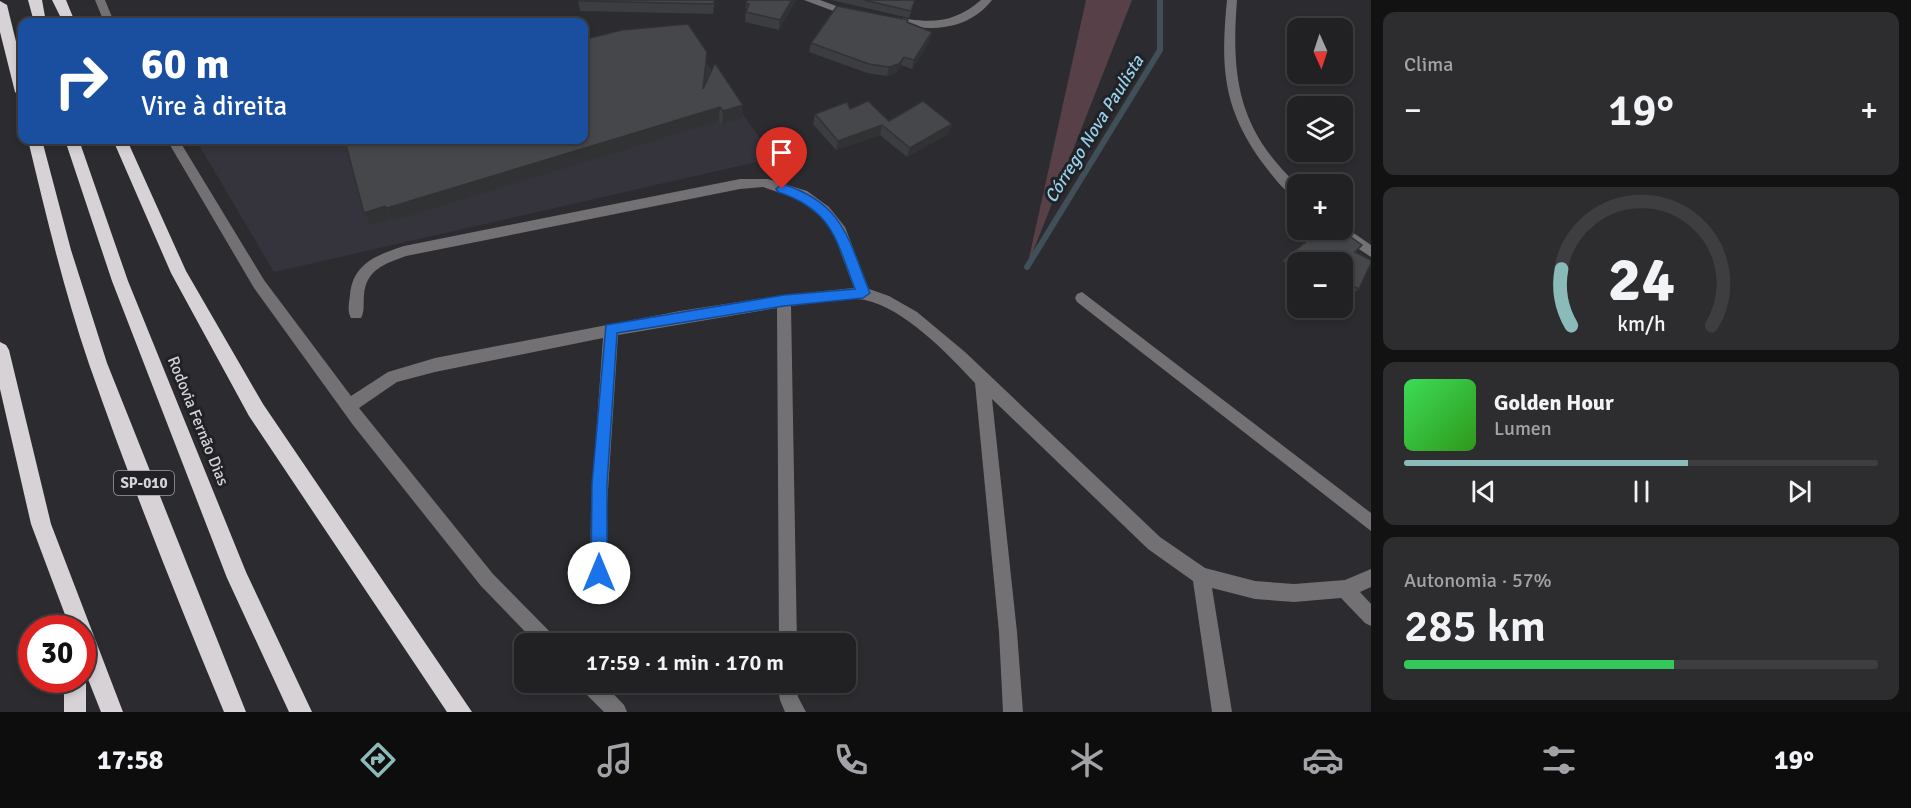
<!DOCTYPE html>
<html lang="pt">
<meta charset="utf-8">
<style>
body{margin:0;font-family:Signika,sans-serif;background:#2d2d30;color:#f1f3f6;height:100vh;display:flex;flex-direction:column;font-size:22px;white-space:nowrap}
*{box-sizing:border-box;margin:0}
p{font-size:20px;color:#a2a3a6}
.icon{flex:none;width:33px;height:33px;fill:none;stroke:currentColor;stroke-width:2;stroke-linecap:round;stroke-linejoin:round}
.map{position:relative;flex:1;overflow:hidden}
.panel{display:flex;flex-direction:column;gap:12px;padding:12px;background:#121213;width:540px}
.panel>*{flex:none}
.guide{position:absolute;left:18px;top:18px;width:570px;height:126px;border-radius:12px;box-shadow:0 3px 9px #0003,0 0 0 2px #3e3e41;background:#1a4fa0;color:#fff;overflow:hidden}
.needle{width:39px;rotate:177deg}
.controls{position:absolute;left:1287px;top:18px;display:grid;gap:12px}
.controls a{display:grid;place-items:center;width:66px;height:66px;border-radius:12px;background:#212023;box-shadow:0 3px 9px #0003,0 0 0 2px #3e3e41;font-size:30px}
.speed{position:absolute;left:18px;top:615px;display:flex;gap:12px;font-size:30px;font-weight:700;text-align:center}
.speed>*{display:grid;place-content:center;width:78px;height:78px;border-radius:50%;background:#212023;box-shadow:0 3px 9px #0003,0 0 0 2px #3e3e41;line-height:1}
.speed .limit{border:9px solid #d22;background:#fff;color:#111}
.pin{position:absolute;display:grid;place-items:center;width:51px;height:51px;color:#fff;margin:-62px -26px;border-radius:50% 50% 50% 0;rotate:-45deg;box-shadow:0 0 6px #0007}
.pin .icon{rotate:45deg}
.me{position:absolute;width:66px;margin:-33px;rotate:0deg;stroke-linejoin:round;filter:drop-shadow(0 0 4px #0008)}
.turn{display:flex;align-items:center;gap:21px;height:126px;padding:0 24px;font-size:27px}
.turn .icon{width:78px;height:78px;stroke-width:2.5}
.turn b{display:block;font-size:42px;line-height:51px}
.big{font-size:45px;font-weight:600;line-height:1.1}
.panel .card{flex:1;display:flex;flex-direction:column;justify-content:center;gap:9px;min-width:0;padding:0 21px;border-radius:12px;background:#2d2d30}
.panel .dial{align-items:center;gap:0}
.dial svg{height:156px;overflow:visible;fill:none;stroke:#3e3e41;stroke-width:7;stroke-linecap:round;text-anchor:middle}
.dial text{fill:#f1f3f6;stroke:none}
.song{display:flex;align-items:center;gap:18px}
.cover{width:72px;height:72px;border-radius:9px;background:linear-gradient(135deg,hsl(130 70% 55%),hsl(110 70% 35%))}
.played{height:6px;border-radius:3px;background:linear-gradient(90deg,#8bbbb9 60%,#3e3e41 60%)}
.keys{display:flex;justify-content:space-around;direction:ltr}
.heat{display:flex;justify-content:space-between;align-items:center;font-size:33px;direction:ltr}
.charge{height:9px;border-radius:4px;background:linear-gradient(90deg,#34c759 57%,#3e3e41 0)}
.trip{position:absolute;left:514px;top:633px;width:342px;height:60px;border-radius:12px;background:#212023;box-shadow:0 3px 9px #0003,0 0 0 2px #3e3e41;font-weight:600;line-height:60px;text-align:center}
.tabs{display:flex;height:96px;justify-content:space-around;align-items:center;background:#0d0d0e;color:#a2a3a6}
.tabs .icon{width:42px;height:42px}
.tabs .on{color:#8bbbb9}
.tabs b{font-size:27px;color:#f1f3f6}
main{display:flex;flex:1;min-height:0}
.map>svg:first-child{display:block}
</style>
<main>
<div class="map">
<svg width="1371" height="712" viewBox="0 0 1371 712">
<rect width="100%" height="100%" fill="#2c2b2f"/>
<!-- built -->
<polygon fill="#35343d" points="688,37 774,158 274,272 196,140 584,140 584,39"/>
<!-- green -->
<polygon fill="#574047" points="1086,0 1132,0 1027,267"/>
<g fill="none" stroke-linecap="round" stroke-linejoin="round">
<!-- stream -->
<polyline stroke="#404f58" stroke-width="6" points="1027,267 1160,50 1160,0"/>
<!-- minor -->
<g fill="#737173" fill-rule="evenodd">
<polygon points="95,0 105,0 114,22 104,22"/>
<polygon points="804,0 820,0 858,14 852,18"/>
<path d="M981,0H992C970,28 938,31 905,26C897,25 888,25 882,20L888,16C925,22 950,27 981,0Z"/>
<path d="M1227,0H1237C1231,77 1238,130 1298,185V198C1286,194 1275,179 1268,170C1223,112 1220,70 1227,0Z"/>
<path d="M167,140H179L264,280L351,396L388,372L435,358L680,311L784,295L854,288L832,230L819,215L797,199L763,187L740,189L406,256C384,264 366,270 364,295C363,303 365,311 361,318H351C347,311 349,303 350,295C353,263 377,255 404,246L740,179H768L807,191L829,207L845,227L869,289L889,296L917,312L965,352L1160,537L1205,568L1255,581L1294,584L1345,580L1371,569V587L1360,592L1371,604V626L1365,623L1341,598L1294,602L1255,599L1212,588L1232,712H1212L1193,581L1148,549L992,399L1017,632L1023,712H1003L999,632L975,383C948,354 904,308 865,300C849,296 809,304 791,306L797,644H779L777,308L618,335L607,506L608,595L605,601L599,604L593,601L590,595L591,506L603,338L435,372L397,382L359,408L493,574L556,638L559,644H537L481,586L353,425L254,288Z"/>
<polygon points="1342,225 1371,245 1371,257 1336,234 1334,230 1342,230"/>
<polygon points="1082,292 1371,513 1371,531 1077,302 1075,298 1077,294"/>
<polygon points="579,682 602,682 624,705 627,712 604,712 581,689"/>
<polygon points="777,682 795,682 798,697 806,712 785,712 780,700"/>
</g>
<!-- highway -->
<g fill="#d6d2d6" fill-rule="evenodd">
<polygon points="28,0 42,0 46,22 34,22"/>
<polygon points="52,0 66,0 75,22 63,22"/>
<polygon points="0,1 7,5 22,66 22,97 15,92 0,32"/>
<path d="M28,140H42L71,250L107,363L246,712H224C176,597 130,481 89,364C64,291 46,215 28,140Z"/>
<polygon points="65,140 79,140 128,281 246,572 312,712 289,712 227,578 112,281"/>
<polygon points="113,140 127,140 186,271 263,404 472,712 447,712 249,416 171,273"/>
<polygon points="0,342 6,345 9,350 51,524 123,712 101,712 82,664 82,628 70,628 31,524 0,389"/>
<polygon points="82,672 86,680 86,712 64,712 64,680 82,680"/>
</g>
</g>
<!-- wall -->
<g fill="#3b3d40">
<polygon points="578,0 715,0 713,14 580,11"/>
<polygon points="747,0 796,0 795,2 779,30 745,22 746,4"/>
<polygon points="831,0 915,0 909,18"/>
<polygon points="907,22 932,32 930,41 912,69 901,65 896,73 887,76 867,73 809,52 811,43"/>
<polygon points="586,39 707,52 705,86 742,118 722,125 719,121 393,221 392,219 371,225 364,213 584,140"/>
<polygon points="850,109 889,121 952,124 948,134 907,157 880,135 836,150 813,124 815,114"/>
<polygon points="1355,252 1359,289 1349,296 1342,293 1342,262 1298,262 1298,269 1282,261 1290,254"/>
</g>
<!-- shaded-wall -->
<g fill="#303234">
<polygon points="792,0 796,0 795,2 779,30 780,20"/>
<polygon points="932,32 930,41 912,69 914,60"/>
<polygon points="707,52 707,66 702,103 703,89"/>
<polygon points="904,57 901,65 896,73 887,76 889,67"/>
<polygon points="743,105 742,118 722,125 723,111"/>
<polygon points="720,107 719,121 393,221 387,208"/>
<polygon points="952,124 948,134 907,157 910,148"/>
<polygon points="882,125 880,135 836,150 838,141"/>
<polygon points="385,206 392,219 371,225 364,213"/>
</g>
<!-- building -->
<g fill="#45474b" stroke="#303234" stroke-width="1.5">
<polygon points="579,0 714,0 714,4 579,1"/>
<polygon points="747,0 792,0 780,20 746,12 749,4 746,4"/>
<polygon points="864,0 915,0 911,11"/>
<polygon points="837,6 908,20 907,22 932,32 914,60 904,57 899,64 889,67 869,64 811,43"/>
<polygon points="688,24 707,52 703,89 715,63 743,105 723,111 720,107 387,208 385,206 364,213 345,141 351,140 584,140 584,39 586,39 622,30"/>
<polygon points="868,101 889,121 923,101 952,124 910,148 882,125 838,141 815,114 847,102 850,109"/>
<polygon points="1322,230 1341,230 1362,245 1355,252 1371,260 1371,263 1359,289 1342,281 1342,262 1307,262 1290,254"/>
</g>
<!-- route -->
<path fill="#1a73e8" stroke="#114b97" stroke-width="1.5" d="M782,184C844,203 848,239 870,293L863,298L784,306L617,333L607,484V573L605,579L599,581L593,579L591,573L592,484L606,325L784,295L855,289C836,240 833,210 778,192L776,189Z"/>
<g text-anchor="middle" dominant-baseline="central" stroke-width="6" stroke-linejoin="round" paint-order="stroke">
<!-- shield labels -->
<rect fill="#222226" stroke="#9f9ea1" stroke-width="1.5" x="114" y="471" width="60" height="24" rx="4.5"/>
<g font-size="15" font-weight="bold" fill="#d4d3d6">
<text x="144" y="483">SP-010</text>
</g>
<!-- street labels -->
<g font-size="16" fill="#d4d3d6" stroke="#222226">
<text transform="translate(198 421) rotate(68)">Rodovia Fernão Dias</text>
</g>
<!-- water labels -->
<g font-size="18" font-style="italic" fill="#95d1ec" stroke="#222226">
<text transform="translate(1094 129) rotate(-58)">Córrego Nova Paulista</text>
</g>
</g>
</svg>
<div class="controls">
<a><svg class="needle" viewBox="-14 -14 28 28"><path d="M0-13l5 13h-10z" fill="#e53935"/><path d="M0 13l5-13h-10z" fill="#a2a3a6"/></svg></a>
<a><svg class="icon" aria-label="layers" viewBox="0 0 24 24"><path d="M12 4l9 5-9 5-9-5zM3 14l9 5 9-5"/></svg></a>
<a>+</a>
<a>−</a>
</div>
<div class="speed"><div class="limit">30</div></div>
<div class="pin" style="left:782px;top:189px;background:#d93025"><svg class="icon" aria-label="arrive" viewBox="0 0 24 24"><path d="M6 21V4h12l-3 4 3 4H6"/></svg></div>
<svg class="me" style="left:599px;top:573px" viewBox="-20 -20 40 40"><circle r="19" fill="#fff"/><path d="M0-13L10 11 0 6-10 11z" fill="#1a73e8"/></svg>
<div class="trip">17:59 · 1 min · 170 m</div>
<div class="guide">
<div class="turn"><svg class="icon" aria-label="right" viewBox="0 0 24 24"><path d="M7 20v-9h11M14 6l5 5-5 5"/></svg><div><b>60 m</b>Vire à direita</div></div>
</div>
</div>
<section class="panel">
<div class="card"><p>Clima</p>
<div class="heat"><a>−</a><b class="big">19°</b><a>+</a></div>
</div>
<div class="card dial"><svg viewBox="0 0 100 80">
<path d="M14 69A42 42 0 1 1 86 69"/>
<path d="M14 69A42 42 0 0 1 9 40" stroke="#8bbbb9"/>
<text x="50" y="56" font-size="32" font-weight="700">24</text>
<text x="50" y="72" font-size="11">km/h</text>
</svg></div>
<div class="card">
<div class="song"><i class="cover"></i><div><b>Golden Hour</b><p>Lumen</p></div></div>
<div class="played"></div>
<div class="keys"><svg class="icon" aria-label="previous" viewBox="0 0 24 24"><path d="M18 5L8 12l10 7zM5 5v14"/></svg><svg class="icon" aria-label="pause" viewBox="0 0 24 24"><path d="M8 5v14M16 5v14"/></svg><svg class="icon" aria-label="next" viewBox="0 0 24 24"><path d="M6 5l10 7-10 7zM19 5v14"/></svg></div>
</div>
<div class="card"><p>Autonomia · 57%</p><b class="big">285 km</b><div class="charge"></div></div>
</section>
</main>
<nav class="tabs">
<b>17:58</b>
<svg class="icon on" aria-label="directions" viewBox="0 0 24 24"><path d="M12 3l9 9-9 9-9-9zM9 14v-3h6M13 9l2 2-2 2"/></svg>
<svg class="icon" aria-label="music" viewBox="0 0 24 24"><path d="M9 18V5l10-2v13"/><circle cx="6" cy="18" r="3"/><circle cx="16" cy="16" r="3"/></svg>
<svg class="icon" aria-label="phone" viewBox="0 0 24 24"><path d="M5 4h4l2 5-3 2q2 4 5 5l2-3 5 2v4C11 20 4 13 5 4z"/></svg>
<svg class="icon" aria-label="climate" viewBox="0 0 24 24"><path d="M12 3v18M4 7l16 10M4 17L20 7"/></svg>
<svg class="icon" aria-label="car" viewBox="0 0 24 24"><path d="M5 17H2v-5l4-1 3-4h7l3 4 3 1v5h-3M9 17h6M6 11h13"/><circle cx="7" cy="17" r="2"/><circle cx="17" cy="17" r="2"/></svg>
<svg class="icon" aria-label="filters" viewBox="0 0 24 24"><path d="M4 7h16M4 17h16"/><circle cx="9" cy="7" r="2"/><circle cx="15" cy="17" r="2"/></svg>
<b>19°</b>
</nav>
